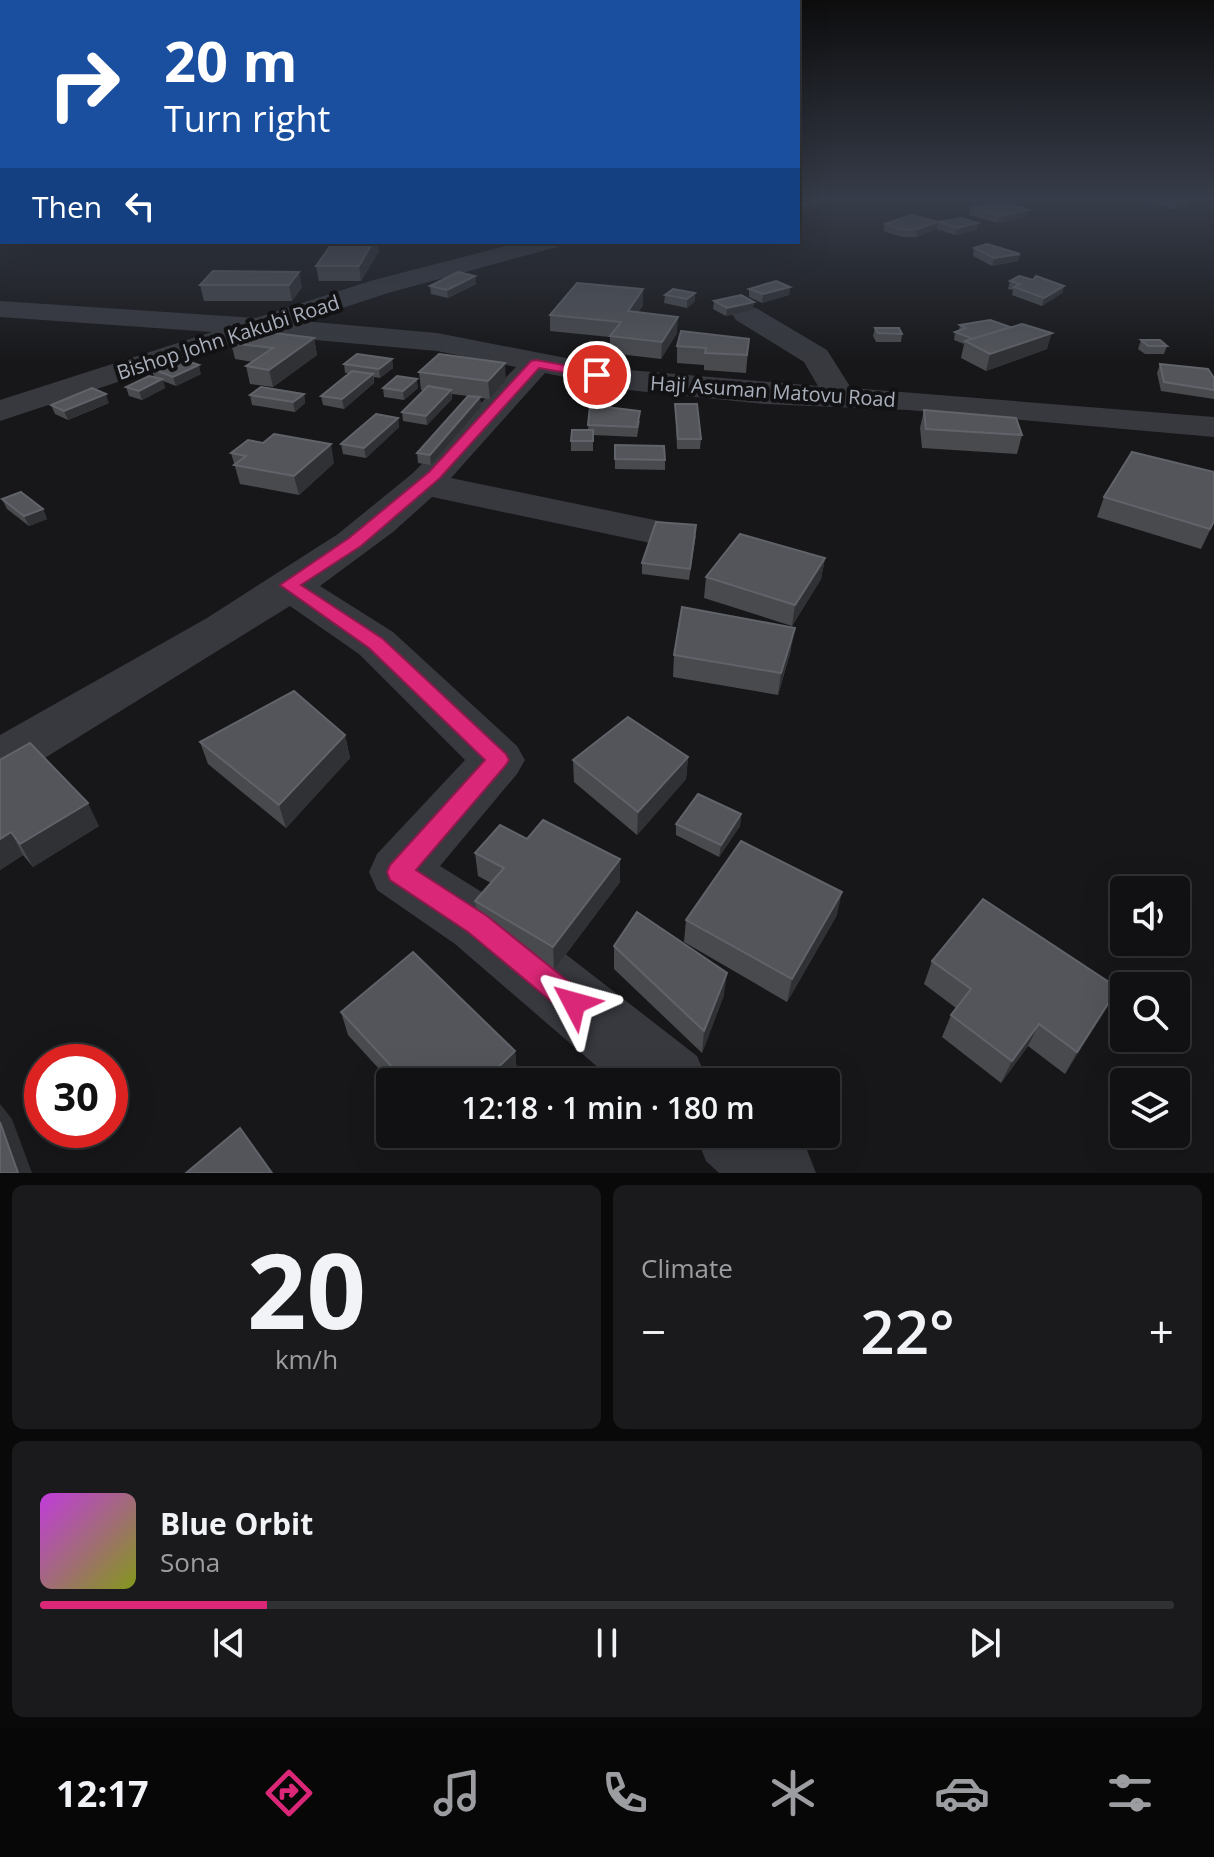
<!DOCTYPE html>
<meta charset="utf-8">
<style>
body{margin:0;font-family:"Open Sans",sans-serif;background:#1a1a1c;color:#f1f3f6;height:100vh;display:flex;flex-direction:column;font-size:30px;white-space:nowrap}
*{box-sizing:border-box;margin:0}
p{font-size:26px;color:#9c9da0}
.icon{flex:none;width:44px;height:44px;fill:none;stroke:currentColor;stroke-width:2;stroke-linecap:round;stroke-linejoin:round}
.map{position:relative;height:1173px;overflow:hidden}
.drawer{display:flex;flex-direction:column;gap:12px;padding:12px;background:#09090a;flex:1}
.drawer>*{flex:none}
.top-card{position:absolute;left:0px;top:0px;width:800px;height:244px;box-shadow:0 8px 32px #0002,0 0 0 2px #303133;background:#1a4fa0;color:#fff;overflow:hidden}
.controls{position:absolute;left:1110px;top:876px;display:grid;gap:16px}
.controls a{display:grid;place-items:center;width:80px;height:80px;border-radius:8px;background:#111113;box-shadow:0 8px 32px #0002,0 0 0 2px #303133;font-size:40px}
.speed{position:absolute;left:24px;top:1044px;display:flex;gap:16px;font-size:40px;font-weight:700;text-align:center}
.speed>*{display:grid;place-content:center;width:104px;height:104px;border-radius:50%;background:#111113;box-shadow:0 8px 32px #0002,0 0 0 2px #303133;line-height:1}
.speed .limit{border:12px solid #d22;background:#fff;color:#111}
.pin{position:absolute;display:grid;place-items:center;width:68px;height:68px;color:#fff;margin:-34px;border:4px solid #fff;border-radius:50%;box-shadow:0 2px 8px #0007}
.me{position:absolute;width:88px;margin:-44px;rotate:309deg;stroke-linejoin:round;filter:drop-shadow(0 0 6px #0008)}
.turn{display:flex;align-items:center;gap:28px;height:168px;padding:0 32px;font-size:36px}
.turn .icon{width:104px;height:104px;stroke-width:2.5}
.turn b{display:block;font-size:56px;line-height:68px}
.then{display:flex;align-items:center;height:76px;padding:0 32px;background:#0003;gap:16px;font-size:30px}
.big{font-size:60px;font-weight:600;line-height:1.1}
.drawer .widget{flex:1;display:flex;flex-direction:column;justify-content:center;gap:12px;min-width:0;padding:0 28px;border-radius:12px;background:#1a1a1c}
.drawer .dial{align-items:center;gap:0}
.dial b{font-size:104px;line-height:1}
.song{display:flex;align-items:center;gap:24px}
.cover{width:96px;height:96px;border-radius:12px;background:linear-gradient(135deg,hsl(290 70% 55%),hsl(70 70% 35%))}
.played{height:8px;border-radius:4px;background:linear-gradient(90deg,#db2777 20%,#303133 20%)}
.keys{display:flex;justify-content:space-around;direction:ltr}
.heat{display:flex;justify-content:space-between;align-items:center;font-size:44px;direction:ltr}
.drawer .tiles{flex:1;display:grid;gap:12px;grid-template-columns:1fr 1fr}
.widget:last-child{grid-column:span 2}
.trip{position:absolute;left:376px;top:1068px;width:464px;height:80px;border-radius:8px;background:#111113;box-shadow:0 8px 32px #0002,0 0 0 2px #303133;font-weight:600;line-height:80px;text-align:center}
.tab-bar{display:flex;height:128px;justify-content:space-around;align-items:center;background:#070708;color:#9c9da0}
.tab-bar .icon{width:56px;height:56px}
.tab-bar .active{color:#db2777}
.tab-bar b{font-size:36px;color:#f1f3f6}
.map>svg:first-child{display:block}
</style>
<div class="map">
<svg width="1214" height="1173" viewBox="0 0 1214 1173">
<rect width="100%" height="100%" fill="#171719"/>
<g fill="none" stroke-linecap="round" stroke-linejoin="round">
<!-- minor -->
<g fill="#37393f" fill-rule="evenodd">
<polygon points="521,242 561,242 557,247 388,293 303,321 437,333 628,370 818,386 804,362 736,320 732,314 736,308 746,306 756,308 827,350 851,388 1214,417 1214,437 908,410 765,404 628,390 545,373 451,478 669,523 675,532 669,541 655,544 432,497 393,532 320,586 393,632 517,746 525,760 517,774 440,866 501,904 697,1056 708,1082 615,1082 455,944 377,890 369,872 377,854 465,760 359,654 290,606 19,774 0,780 0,735 207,618 338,534 413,473 516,367 437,351 260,335 0,421 0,400 212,332 0,317 0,301 256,318 370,281"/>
<polygon points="695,1134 792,1134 805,1145 816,1173 719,1173 706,1161"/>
</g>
</g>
<!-- wall -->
<g fill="#484a4e">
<polygon points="1151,198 1178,198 1186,208 1174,210 1150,202"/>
<polygon points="970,208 1027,217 998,223 969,215"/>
<polygon points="938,222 977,230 955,235 936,229"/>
<polygon points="885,224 936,229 916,237 902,237 883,231"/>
<polygon points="738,242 761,242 747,246 738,243"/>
<polygon points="974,248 1020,254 1018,261 992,266 973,256"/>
<polygon points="379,251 361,281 319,281 316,266"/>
<polygon points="213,271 302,287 292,301 204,301 200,285"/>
<polygon points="475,276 476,284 448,298 431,294 430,286"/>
<polygon points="1010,281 1064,286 1062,293 1042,306 1012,295 1013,290 1008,289"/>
<polygon points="790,287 789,295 762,303 749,297 749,289"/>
<polygon points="695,293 695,301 687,308 664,303 665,295"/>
<polygon points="714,301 753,310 726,316 713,309"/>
<polygon points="643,305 638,313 677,333 661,359 610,353 610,337 550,331 550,315"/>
<polygon points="960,325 1047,349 986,371 961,358 964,344 954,340 955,332 959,330"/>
<polygon points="875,328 902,334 901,342 876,342 873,336"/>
<polygon points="314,338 317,355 273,387 250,384 246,366 253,362 235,359 231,343"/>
<polygon points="749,339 746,373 704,370 704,365 677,363 677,346"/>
<polygon points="1141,340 1167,346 1164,354 1145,354 1138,349"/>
<polygon points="392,359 393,368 380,378 374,377 374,383 344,409 323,405 321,396 349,373 345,373 344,364"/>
<polygon points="1160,364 1214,378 1214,399 1161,391 1157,373"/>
<polygon points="152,369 201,374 176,386 163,381 165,388 142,400 129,396 126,387 154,377"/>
<polygon points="419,372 506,380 490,399 480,398 481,407 431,465 418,463 417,453 468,396 452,394 452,399 427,425 403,421 402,412 424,390 421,390"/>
<polygon points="383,388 418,388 404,400 384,397"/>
<polygon points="304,394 305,403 295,412 252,405 250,395"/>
<polygon points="109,403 68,420 55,414 51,405"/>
<polygon points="675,404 701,439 700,449 677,449"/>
<polygon points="590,405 640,421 637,437 593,435 593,451 571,451 571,441 588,430"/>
<polygon points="924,410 1022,435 1017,454 922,448 920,428"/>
<polygon points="398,418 399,427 366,458 343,454 341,444"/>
<polygon points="615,445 665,460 665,470 615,469"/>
<polygon points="231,453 334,463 299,495 240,484"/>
<polygon points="1104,497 1214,522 1201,549 1097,517"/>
<polygon points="2,499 43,509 47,519 29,526 7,509"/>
<polygon points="696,535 689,580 642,574 642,563"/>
<polygon points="825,558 821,579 792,626 704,598 706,577"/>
<polygon points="791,650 778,695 673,677 674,655"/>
<polygon points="345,735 350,758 286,828 208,764 200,742"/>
<polygon points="688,757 686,779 637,835 574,782 573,760"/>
<polygon points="0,760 99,826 33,867 23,855 0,870"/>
<polygon points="741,814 740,826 719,857 676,835 676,824"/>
<polygon points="527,839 620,859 620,882 554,970 478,924 475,901 491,883 478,876 475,853"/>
<polygon points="837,915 787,1002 684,942 686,920"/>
<polygon points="614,946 724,995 702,1053 614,969"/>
<polygon points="932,961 1118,988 1065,1074 1028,1046 1001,1083 942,1037 951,1015 956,1008 924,984"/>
<polygon points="341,1012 515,1051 517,1073 508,1082 391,1082 348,1035"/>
<polygon points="438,1134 457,1134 447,1144"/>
</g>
<!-- shaded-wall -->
<g fill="#303134">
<polygon points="824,200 823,206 798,212 798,206"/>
<polygon points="1189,202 1186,208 1174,210 1177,203"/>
<polygon points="1028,210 1027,217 998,223 1000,216"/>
<polygon points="938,222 936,229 916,237 917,229"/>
<polygon points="978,223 977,230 955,235 957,228"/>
<polygon points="373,242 378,242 379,251 361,281 359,266"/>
<polygon points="747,242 761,242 747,246"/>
<polygon points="1020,254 1018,261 992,266 994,258"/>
<polygon points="299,272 302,287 292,301 289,285"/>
<polygon points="475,276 476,284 448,298 447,290"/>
<polygon points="1064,286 1062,293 1042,306 1044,298"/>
<polygon points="790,287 789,295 762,303 763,294"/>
<polygon points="643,289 643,305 628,328 628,311"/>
<polygon points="695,293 695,301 687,308 687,299"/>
<polygon points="754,302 753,310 726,316 727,308"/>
<polygon points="678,317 677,333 661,359 662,342"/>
<polygon points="1052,333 1047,349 986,371 990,354"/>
<polygon points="314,338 317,355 273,387 269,370"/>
<polygon points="392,359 393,368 380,378 379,369"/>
<polygon points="505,363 506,380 490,399 488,381"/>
<polygon points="199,365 201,374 176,386 173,377"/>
<polygon points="373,374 374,383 344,409 342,399"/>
<polygon points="162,379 165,388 142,400 139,391"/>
<polygon points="417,379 418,388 404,400 403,391"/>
<polygon points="451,390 452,399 427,425 426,416"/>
<polygon points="106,394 109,403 68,420 64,411"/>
<polygon points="304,394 305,403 295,412 293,402"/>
<polygon points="480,397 481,407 431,465 430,455"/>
<polygon points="398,418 399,427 366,458 364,448"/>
<polygon points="331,444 334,463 299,495 294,476"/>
<polygon points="43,509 47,519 29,526 24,516"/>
<polygon points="825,558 821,579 792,626 795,605"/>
<polygon points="795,628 791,650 778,695 781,673"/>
<polygon points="345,735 350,758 286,828 279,805"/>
<polygon points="688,757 686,779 637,835 638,812"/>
<polygon points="88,803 99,826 33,867 20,844"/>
<polygon points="741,814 740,826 719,857 721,845"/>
<polygon points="11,832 23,855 0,870 0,839"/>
<polygon points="620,859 620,882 554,970 553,947"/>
<polygon points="842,892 837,915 787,1002 792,979"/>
<polygon points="727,973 724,995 702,1053 704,1031"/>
<polygon points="1118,988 1105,1011 1065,1074 1077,1052"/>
<polygon points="1039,1024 1028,1046 1001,1083 1012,1061"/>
<polygon points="515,1051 517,1073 508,1082 483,1082"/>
<polygon points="0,1104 12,1119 32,1173 18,1173 0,1122"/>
<polygon points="445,1134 457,1134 447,1144"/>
</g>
<!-- building -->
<g fill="#53555a" stroke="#606369" stroke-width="2">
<polygon points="798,198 820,198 824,200 798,206"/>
<polygon points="1161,198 1178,198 1189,202 1177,203"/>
<polygon points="995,203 1012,205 1028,210 1000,216 970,208"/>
<polygon points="911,215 938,222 917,229 904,230 885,224"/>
<polygon points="962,218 978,223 957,228 938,222"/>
<polygon points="333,242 373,242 359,266 316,266"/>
<polygon points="987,244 1020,254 994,258 974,248"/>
<polygon points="213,271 299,272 289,285 200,285"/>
<polygon points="458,272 475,276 447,290 430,286"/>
<polygon points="1019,276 1033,280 1036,276 1064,286 1044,298 1014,287 1020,284 1010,281"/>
<polygon points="776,281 790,287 763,294 749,289"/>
<polygon points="577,283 643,289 628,311 678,317 662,342 610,336 621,322 550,315"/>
<polygon points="673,289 695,293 687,299 665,295"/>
<polygon points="741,295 754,302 727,308 714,301"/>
<polygon points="990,320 1010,327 973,339 955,332 966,328 960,325"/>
<polygon points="1022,324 1052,333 990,354 965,341"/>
<polygon points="875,328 899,328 902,334 878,333"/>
<polygon points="250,330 314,338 269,370 246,366 273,348 231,343"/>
<polygon points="681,331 749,339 747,355 705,353 706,348 677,346"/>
<polygon points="1141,340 1160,340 1167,346 1148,346"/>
<polygon points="357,354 392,359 379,369 344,364"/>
<polygon points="439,354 505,363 488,381 419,372"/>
<polygon points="178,358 199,365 173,377 152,369"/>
<polygon points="1160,364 1208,369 1214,378 1214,390 1164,382"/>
<polygon points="352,371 373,374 342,399 321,396"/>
<polygon points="149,376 162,379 139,391 126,387"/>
<polygon points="397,376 417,379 403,391 383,388"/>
<polygon points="428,386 451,390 426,416 402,412"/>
<polygon points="261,387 304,394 293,402 250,395"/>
<polygon points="92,388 106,394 64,411 51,405"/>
<polygon points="468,396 480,397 430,455 417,453"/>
<polygon points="675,404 697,404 701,439 678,439"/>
<polygon points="590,405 640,411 637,427 588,425"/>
<polygon points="924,410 1016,418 1022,435 926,429"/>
<polygon points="376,414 398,418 364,448 341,444"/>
<polygon points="572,430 593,430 593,441 571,441"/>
<polygon points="274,434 331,444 294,476 234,465 246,456 231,453 248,440 263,443"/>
<polygon points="615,445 664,446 665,460 615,459"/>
<polygon points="1132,452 1214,472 1214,521 1210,529 1104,497"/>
<polygon points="21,492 43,509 24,516 2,499"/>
<polygon points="656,522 696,525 690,569 642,563"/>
<polygon points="740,534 825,558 795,605 706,577"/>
<polygon points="682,607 795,628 781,673 674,655"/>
<polygon points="294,691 345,735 279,805 200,742"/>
<polygon points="628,717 688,757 638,812 573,760"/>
<polygon points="30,743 88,803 20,844 11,832 0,839 0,760"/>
<polygon points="698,794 741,814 721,845 676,824"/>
<polygon points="543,820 620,859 553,947 475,901 504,868 475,853 500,825 527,839"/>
<polygon points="741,841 842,892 792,979 686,920"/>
<polygon points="983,899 1118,988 1077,1052 1039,1024 1012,1061 951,1015 971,989 932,961"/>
<polygon points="637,912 727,973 704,1031 614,946"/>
<polygon points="413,952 515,1051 483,1082 406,1082 341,1012"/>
<polygon points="0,1122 18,1173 0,1173"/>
<polygon points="240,1128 272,1173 186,1173"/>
</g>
<!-- sky -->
<linearGradient id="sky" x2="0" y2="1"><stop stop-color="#0d0d0e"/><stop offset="0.55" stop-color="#363c49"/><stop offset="1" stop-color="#363c49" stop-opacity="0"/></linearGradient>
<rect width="1214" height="362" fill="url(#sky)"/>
<!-- route -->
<polygon fill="#db2777" stroke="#8e194d" stroke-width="2" points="536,360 597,371 603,375 597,378 539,368 440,478 361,546 301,585 383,639 506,754 509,760 506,765 416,870 487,916 584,994 588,1003 584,1012 574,1016 564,1012 468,932 390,880 387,872 390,865 485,760 369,648 280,585 349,538 429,472 531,361"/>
<g text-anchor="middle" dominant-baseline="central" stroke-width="8" stroke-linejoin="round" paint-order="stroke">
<!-- far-street labels -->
<g font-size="20" fill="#a8afba" stroke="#121214">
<text transform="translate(228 337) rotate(-18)">Bishop John Kakubi Road</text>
<text transform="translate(773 391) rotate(4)">Haji Asuman Matovu Road</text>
</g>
</g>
</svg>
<div class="controls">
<a><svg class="icon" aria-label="sound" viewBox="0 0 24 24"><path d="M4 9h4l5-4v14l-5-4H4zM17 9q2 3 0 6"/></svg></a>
<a><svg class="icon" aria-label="search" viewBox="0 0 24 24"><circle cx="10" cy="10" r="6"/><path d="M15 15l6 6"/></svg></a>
<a><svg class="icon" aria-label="layers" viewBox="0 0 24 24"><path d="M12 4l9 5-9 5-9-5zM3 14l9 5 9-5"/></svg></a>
</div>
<div class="speed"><div class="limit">30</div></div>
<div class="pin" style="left:597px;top:375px;background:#d93025"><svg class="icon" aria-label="arrive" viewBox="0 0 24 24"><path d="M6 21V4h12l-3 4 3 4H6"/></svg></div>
<svg class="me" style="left:574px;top:1003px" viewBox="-20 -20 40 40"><path d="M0-17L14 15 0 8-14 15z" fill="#db2777" stroke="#fff" stroke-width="4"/></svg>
<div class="trip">12:18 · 1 min · 180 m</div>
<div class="top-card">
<div class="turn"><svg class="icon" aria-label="right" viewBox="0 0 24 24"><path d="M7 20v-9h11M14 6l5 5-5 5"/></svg><div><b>20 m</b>Turn right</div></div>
<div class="then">Then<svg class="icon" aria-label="left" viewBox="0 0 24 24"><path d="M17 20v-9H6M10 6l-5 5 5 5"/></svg></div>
</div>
</div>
<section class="drawer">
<div class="tiles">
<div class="widget dial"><b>20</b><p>km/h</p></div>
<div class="widget"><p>Climate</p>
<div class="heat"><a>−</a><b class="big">22°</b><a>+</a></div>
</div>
<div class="widget">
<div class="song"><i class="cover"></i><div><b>Blue Orbit</b><p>Sona</p></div></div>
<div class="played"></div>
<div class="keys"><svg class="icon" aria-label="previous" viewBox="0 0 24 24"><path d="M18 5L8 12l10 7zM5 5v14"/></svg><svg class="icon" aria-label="pause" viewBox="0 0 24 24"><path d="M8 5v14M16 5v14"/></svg><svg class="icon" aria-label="next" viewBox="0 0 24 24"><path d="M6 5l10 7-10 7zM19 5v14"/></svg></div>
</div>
</div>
</section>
<nav class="tab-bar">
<b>12:17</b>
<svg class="icon active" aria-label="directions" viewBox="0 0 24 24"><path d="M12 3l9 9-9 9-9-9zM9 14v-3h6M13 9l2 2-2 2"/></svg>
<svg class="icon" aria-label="music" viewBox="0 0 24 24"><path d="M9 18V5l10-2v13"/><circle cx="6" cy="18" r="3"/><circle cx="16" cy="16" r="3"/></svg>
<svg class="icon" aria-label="phone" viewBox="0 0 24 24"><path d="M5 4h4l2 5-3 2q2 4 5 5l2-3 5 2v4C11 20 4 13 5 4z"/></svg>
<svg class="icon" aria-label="climate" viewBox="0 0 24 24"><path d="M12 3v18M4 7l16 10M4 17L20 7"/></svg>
<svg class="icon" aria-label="car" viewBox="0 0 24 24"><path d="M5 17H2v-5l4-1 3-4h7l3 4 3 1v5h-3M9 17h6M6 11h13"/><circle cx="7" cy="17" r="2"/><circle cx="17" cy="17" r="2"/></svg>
<svg class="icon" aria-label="filters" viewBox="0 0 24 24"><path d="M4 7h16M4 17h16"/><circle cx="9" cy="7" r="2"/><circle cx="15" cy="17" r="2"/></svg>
</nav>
